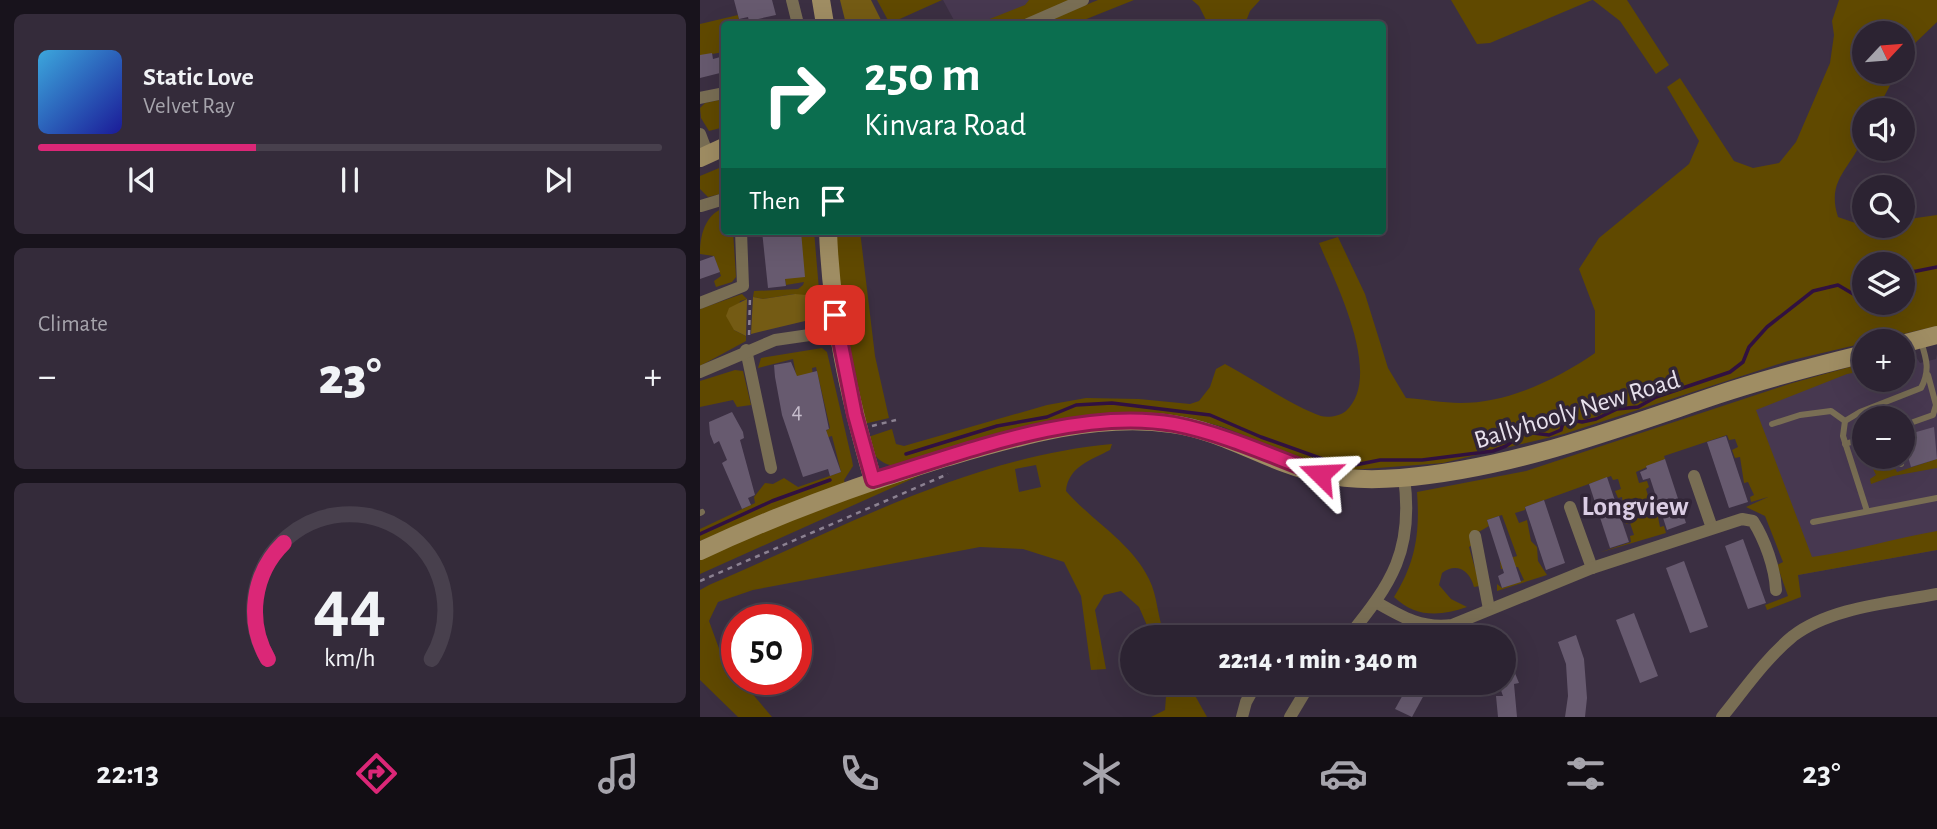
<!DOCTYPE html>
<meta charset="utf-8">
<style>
body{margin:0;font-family:"Alegreya Sans",sans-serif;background:#342b3a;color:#f1f3f6;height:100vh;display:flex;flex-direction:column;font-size:26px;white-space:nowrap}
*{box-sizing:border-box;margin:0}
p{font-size:23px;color:#a6a4ac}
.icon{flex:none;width:38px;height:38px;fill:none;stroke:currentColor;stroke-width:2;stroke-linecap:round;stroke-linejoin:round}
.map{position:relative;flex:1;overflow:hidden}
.drawer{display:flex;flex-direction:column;gap:14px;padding:14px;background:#18131c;width:700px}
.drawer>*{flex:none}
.guide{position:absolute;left:21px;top:21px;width:665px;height:214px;border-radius:7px;box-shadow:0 7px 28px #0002,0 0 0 2px #48404d;background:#0b6e4f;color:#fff;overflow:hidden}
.needle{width:46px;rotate:64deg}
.controls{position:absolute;left:1152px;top:21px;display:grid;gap:14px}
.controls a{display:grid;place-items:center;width:63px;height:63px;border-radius:50%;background:#2c2332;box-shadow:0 7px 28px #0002,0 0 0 2px #48404d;font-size:35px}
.speed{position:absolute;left:21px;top:604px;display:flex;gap:14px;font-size:35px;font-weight:700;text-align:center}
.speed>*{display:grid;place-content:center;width:91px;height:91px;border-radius:50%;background:#2c2332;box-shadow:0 7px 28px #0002,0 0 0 2px #48404d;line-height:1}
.speed .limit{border:10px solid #d22;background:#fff;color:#111}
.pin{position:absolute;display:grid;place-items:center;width:60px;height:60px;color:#fff;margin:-30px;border-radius:14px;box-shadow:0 4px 10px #0006}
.me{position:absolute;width:77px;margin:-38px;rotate:291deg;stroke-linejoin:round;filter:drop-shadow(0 0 5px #0008)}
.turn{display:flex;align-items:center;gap:24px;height:147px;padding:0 28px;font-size:32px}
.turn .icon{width:91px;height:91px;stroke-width:2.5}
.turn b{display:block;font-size:49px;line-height:60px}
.then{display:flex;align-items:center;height:66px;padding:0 28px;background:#0003;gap:14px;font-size:26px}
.big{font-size:52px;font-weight:800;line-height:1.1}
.drawer .card{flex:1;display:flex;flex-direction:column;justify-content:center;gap:10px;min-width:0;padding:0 24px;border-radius:10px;background:#342b3a}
.drawer .dial{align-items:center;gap:0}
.dial svg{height:182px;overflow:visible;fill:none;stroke:#48404d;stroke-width:7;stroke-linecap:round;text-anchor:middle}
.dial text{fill:#f1f3f6;stroke:none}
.song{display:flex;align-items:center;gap:21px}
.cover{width:84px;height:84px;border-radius:10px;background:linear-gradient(135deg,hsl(200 70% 55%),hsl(240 70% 35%))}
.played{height:7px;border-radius:4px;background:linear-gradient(90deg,#db2777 35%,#48404d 35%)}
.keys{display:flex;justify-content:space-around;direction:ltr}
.heat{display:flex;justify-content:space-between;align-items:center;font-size:38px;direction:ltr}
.trip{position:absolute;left:420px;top:625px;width:396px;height:70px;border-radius:35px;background:#2c2332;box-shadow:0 7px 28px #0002,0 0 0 2px #48404d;font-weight:800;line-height:70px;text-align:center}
.dock{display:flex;height:112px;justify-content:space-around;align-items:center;background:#120e14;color:#a6a4ac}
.dock .icon{width:49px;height:49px}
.dock .on{color:#db2777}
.dock b{font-size:32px;color:#f1f3f6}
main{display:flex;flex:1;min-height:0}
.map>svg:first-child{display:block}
</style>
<main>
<section class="drawer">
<div class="card">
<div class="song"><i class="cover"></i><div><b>Static Love</b><p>Velvet Ray</p></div></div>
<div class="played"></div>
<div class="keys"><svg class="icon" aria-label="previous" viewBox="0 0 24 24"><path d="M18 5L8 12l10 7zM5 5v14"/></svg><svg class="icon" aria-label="pause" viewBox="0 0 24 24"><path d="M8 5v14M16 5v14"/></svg><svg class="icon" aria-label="next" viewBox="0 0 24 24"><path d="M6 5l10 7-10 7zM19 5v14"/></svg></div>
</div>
<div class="card"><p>Climate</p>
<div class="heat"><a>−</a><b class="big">23°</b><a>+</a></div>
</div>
<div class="card dial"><svg viewBox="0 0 100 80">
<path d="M14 69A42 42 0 1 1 86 69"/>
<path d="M14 69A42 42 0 0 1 21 18" stroke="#db2777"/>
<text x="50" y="56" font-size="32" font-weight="700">44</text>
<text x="50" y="72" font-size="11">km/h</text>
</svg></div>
</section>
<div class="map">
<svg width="1237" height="717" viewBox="0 0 1237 717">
<rect width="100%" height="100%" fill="#3b2f42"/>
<!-- built -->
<g fill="#473850" fill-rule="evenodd">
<polygon points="243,0 361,0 305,24 256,24"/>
<path d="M1212,351L1220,363L1236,359L1237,354V550L1098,575L1035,403L1164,363V380H1202V353ZM1164,418H1202V457H1164Z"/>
</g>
<!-- green -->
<g fill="#604900" fill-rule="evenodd">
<polygon points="177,0 242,0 193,22 193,24 190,24"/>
<polygon points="329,0 371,0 316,24 277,24 325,5"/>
<polygon points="398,0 434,0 374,24 339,24"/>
<polygon points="492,0 560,0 550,11 545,24 508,24 499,6"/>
<polygon points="751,0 892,0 790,43 777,44"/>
<polygon points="893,0 927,0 969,65 956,74 920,21"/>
<path d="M1139,0H1237V22L1211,47L1202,63V33H1164V72H1197L1177,110H1164C1164,117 1165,127 1164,133C1155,167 1125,177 1138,217L1164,226H1202V220L1237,215V326L1088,361L864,434L743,463L651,470L617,464L523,427L487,417L399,414L333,426L197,466C180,465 170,454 168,437L192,429L196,444L204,446L347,405L386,398L439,399L490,404L499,401L510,387L516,369L525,364C551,378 595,407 621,416C628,418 640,416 646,411C684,376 635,282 619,243L638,237L665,294L688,368L706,398C724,399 743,403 760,403C809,403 857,379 895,353V311L879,269L899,238L989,164L999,141L967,87L980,78L1034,161L1053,168L1079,163L1096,142L1130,63L1134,35L1132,21ZM1164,264H1202V303H1164Z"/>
<polygon points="38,15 40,24 24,24 24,52 0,56 0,24"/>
<polygon points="24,99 24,127 9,131 1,118 0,108 5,103"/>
<polygon points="24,166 24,193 8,197 0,189 0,176"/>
<path d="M24,208V231H33L36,277L32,282L16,287L14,281L21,276L14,256L0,254C0,236 5,214 24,208Z"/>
<polygon points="101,231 114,231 121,313 105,321 110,316 95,294 63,299 53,297 54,291 98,289 103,285 104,282 86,285 85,278"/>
<polygon points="139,231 160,231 175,356 189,418 164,424 143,332 132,237 139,236"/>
<polygon points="42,294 47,299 40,301 34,330 46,336 46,341 0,366 0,309"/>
<polygon points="122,348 127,352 152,460 153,466 144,480 145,484 0,541 0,529 55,503 54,497 65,483 73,484 84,478 98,487 141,472 132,436 110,442 130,428 116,367 112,368 113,376 98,386 93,359 58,368 61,358"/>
<path d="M1164,363V371L1147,374L1056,410L1112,557C1154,551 1195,538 1237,531V550L1098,575L1101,597L1067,610L1065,605L1088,596L1077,565L1083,562L1065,516L1046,507L1068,497L1051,502L1050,497L1054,495L1048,482L1044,483L1040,457L1035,458L1032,450L1038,447L1035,439L1029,440L1027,435L964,456L965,459L936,472L939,483L947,481L949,487L946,489L950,502L954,501L956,507L960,527L964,526L966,533L898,553L931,542L930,536L934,535L930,523L926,524L922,497L918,498L915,491L921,489L918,479L913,480L911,476L825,507V510L815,513L819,523L827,520L831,541L837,547L838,561L847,575L797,591V584L802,588L824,580L818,567L801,569L800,561L817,556L802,515L787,520L789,526L770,537L772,545L769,547L780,586L774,587C770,570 756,562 742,573L739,585L751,599L767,607C739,617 715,617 694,597C716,562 720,532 717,492L826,471L1089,384Z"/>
<polygon points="35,370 43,371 51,405 37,407 33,400 0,407 0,381"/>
<path d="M412,444L410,450C391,460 368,467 366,491C392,521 431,542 449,579C458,596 457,619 466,637H452L439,607L421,591L404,595L395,610L406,669L391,670L381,596L364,562L323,549L280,547L53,590L18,602L9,621L21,654L37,679H40L72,717H38L0,680V590L9,585C140,529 269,457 412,444ZM336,465L341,487L319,492L315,469Z"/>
<polygon points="1167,457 1189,457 1197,472 1237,459 1237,468 1193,476 1171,484 1170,479 1176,475"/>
<path d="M243,465L0,574V560C78,522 161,495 243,465Z"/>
<polygon points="467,683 488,683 507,717 451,717 465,710"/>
</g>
<!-- forest -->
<g fill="#745b14">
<polygon points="140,0 171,0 183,24 146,24"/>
<path d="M95,294L106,295C112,304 113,313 105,321L51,334L53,297L63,299Z"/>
<polygon points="47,299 46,336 34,330 26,316 29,308"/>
</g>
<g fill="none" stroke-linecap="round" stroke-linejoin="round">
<!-- stream -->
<g stroke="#311140" stroke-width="3.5">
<polyline points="1202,274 1237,267"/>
<polyline points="206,454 297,426 347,417 376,405 412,403 510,415 561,437 645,467 680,460 722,460 793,451 806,446 825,432 849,435 861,430 864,419 882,422 896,419 917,409 938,407 956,397 1030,372 1043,362 1049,347 1067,327 1113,291 1138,285 1160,298 1164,296"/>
<polyline points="0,534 72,501 130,480"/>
</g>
</g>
<!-- building -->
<g fill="#675a6f">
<polygon points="34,0 72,0 76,15 49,21 48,17 39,19"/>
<polygon points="12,53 13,59 24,56 24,72 0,78 0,55"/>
<polygon points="62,231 101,231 105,277 85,279 86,286 68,288"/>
<polygon points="14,256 20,272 0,279 0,261"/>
<polygon points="91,362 97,376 117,371 129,429 126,430 141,472 130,476 128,469 103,477 82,415 75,377 74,365"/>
<polygon points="32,412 43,432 44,438 40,440 55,495 48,498 51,505 42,509 22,463 27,460 19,441 14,444 10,434 9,422"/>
<polygon points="1234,427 1237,459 1211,467 1202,436"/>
<polygon points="1026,436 1048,502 1029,508 1007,442"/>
<polygon points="965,459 986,523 967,530 950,478 943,480 940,472 947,469 946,466"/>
<polygon points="907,477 929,542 910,548 889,484"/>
<polygon points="844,500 865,563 846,570 825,507"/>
<polygon points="799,516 821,582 802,588 798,576 804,573 787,520"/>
<polygon points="1043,539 1066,603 1048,609 1025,546"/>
<polygon points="984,561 1008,627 990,633 966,568"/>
<polygon points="934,613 958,676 940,683 916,620"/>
<polygon points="876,635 884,659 887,698 885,717 865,717 868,696 866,664 858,642"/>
<polygon points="804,646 819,683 814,684 817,717 798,717 796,696 803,696 798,682 803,682"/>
<polygon points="710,682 731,682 712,717 695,709"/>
</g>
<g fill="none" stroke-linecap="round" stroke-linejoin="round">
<!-- path -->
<g stroke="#8b8191" stroke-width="2.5" stroke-dasharray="5 5" stroke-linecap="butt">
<polyline points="49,335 50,297"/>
<polyline points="172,426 196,420"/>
<polyline points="0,581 248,474"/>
</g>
<!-- lane -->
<g stroke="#796e54" stroke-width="6">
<polyline points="1072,424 1100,415 1131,411 1145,421"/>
<polyline points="1202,426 1233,415 1236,405 1228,375"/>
<polyline points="1145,444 1164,438"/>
<polyline points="1198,457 1201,464"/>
<path d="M1167,511L1143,436L1145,421L1160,412L1221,388C1230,371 1227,360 1221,342"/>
<polyline points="0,513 2,512"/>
<polyline points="1113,522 1237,498"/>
</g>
<!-- street -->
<g stroke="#796e54" stroke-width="12">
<polyline points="92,0 98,24"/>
<polyline points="328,24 383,0"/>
<polyline points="0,98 24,93"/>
<polyline points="0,134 8,155"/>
<polyline points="1,206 24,199"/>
<polyline points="0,303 43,286 41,231"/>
<polyline points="46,350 71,468"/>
<polyline points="0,372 75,340 137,331"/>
<polyline points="994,476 1012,528"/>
<polyline points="870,507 892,568"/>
<polyline points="775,536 789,609"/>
<path d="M676,602C702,617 722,629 752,625L892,568L1042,519L1053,521C1065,540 1075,568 1076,590"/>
<path d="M648,637C692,583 714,550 704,477"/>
<polyline points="542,717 546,702 557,682"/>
<polyline points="590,717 611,682"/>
<path d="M1022,717C1044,690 1066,658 1093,636C1131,607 1191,603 1237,594"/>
</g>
<!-- secondary -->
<g stroke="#9f8d63" stroke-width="18">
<polyline points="121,0 125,24"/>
<polyline points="0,158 24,147"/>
<path d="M128,231C131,316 149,398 173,480"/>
<polyline points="1202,344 1237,335"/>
<path d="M0,551C79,514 161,484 245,458C317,437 396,413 472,424C525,431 570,464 621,474C647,480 674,480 700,478C811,469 913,430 1017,395C1065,379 1115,366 1164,354"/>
</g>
</g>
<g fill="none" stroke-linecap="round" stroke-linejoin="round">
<!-- route casing -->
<g stroke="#8e194d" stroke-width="18">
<path id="route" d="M135,315L155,415L173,480C263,453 379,407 474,424C525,434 571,456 620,474"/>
</g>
<!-- route -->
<use href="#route" stroke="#db2777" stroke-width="12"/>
</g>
<g text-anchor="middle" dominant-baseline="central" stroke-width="7" stroke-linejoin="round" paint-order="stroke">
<!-- number labels -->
<g font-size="23" fill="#c7becd">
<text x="97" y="411">4</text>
</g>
<!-- street labels -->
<g font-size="26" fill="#e7e0ec" stroke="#312537">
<text transform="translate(877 410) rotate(-17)">Ballyhooly New Road</text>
</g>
<!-- neighbourhood labels -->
<g font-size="28" font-weight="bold" fill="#dbcde4" stroke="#312537">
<text x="935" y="507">Longview</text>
</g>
</g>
</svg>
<div class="controls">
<a><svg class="needle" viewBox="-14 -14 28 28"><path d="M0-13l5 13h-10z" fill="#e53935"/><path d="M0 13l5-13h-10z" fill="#a6a4ac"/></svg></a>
<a><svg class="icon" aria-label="sound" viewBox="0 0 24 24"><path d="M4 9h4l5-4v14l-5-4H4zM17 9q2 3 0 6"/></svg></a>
<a><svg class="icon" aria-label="search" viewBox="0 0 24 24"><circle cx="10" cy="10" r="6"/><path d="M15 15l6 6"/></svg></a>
<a><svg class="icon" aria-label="layers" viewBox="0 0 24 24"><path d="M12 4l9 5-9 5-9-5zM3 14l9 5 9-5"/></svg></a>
<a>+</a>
<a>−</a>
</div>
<div class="speed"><div class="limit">50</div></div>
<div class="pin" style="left:135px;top:315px;background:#d93025"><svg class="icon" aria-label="arrive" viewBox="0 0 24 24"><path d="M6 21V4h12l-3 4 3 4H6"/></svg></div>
<svg class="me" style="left:620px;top:474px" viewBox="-20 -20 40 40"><path d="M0-17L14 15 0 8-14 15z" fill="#db2777" stroke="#fff" stroke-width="4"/></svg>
<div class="trip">22:14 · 1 min · 340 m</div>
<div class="guide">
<div class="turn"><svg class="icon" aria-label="right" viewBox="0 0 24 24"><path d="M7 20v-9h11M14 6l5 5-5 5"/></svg><div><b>250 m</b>Kinvara Road</div></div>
<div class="then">Then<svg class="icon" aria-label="arrive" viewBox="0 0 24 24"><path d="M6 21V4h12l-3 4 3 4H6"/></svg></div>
</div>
</div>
</main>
<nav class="dock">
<b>22:13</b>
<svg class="icon on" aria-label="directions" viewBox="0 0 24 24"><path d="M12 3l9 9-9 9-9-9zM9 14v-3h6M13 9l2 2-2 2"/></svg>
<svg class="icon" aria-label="music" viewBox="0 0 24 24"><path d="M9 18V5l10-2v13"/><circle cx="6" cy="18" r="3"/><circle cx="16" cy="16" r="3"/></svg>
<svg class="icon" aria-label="phone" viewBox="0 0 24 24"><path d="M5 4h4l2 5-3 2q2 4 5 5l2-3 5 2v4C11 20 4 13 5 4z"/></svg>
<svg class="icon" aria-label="climate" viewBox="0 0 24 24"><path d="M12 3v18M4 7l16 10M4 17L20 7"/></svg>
<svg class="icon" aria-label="car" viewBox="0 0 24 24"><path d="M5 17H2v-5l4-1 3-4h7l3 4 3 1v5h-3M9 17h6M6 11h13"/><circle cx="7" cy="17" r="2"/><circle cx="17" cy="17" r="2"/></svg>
<svg class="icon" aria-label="filters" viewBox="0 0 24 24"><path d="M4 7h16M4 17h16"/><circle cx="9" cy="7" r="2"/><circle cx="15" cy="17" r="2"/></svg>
<b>23°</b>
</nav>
